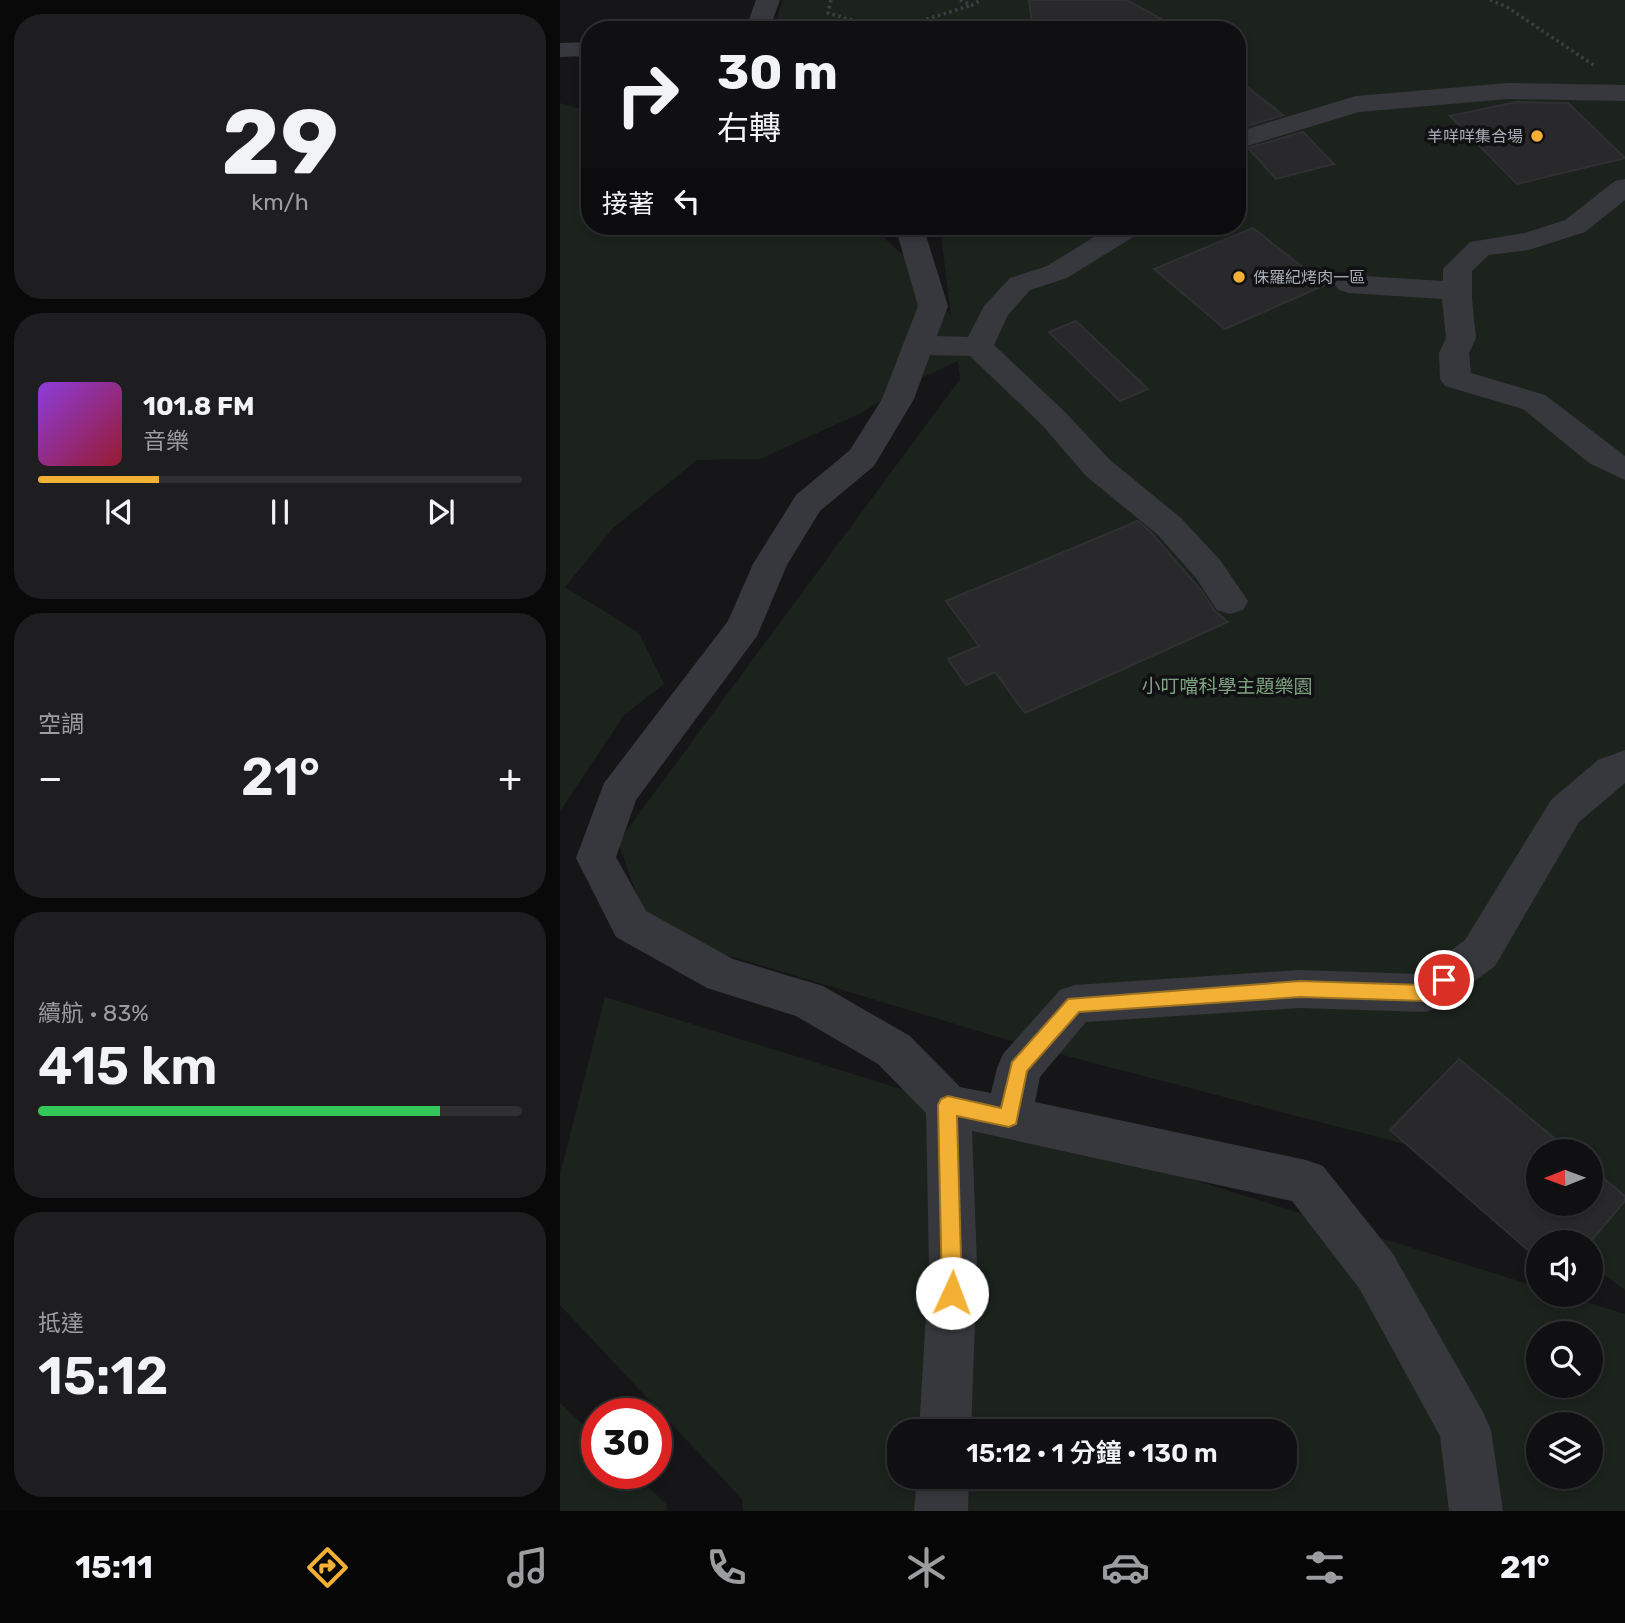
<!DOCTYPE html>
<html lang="zh-TW">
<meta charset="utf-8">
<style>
body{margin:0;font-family:Rubik,"Noto Sans TC",sans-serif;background:#1e1e20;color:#f1f3f6;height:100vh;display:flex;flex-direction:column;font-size:26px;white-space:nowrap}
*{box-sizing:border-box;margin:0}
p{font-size:23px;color:#9c9d9f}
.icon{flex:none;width:38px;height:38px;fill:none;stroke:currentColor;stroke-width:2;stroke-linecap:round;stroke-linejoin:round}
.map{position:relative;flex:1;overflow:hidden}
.panel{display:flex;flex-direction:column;gap:14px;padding:14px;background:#09090a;width:560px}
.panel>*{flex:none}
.guide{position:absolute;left:21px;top:21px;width:665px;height:214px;border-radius:28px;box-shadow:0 4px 10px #0003,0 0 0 2px #303032;background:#101012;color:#f1f3f6;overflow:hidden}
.needle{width:46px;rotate:269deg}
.tools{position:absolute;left:966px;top:1139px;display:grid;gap:14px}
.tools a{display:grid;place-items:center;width:77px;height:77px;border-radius:50%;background:#101012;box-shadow:0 4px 10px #0003,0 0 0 2px #303032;font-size:35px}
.speed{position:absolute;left:21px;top:1398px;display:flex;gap:14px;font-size:35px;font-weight:700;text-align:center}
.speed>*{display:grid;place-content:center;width:91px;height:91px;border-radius:50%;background:#101012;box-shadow:0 4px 10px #0003,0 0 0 2px #303032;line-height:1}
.speed .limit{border:10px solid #d22;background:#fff;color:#111}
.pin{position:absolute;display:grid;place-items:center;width:60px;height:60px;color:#fff;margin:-30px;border:4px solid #fff;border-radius:50%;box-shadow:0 2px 7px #0007}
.me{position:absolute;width:77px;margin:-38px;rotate:2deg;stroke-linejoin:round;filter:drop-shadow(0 0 5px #0008)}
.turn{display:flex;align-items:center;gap:24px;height:147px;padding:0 21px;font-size:32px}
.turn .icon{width:91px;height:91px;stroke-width:2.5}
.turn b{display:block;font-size:49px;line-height:60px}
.then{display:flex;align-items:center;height:66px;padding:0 21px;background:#0003;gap:14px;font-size:26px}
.big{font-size:52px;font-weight:600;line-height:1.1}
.panel .card{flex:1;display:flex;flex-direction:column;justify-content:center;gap:10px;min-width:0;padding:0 24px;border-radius:28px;background:#1e1e20}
.panel .dial{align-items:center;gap:0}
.dial b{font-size:91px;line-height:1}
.song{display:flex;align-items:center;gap:21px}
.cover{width:84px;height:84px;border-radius:10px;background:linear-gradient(135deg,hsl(270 70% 55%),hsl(350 70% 35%))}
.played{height:7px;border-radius:4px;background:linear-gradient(90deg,#f2b134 25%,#303032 25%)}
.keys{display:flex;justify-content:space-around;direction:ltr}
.heat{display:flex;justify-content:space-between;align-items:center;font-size:38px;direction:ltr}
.charge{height:10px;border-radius:5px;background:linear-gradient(90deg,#34c759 83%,#303032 0)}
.trip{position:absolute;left:327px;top:1419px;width:410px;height:70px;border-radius:28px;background:#101012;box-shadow:0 4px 10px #0003,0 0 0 2px #303032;font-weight:600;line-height:70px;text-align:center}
.tabs{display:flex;height:112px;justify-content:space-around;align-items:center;background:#060607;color:#9c9d9f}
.tabs .icon{width:49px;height:49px}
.tabs .current{color:#f2b134}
.tabs b{font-size:32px;color:#f1f3f6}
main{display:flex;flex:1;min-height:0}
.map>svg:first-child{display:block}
</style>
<main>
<section class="panel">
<div class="card dial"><b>29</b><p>km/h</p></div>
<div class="card">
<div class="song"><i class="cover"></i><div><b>101.8 FM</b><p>音樂</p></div></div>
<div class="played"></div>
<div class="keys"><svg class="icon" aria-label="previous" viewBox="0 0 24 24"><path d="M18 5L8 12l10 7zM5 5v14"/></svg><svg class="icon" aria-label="pause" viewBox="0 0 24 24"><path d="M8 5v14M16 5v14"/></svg><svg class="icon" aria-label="next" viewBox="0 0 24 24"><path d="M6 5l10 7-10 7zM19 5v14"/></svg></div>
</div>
<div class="card"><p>空調</p>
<div class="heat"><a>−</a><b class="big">21°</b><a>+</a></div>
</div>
<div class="card"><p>續航 · 83%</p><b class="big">415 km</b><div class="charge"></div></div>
<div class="card"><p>抵達</p><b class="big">15:12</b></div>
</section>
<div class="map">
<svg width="1065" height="1511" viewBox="0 0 1065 1511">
<rect width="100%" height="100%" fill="#161618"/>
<!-- green -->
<g fill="#1c231d" fill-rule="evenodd">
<path d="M223,0H1065V1290L1031,1265V1242H1001L883,1154L465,1045L90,932L58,842L400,379L398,361L352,382L301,413L200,459L137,460L53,528L5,587L79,633L104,684L64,715L0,811V103L30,112V226H311L361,271L391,317L380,226H677V30H212ZM978,1152H1031V1204H978Z"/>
<path d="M45,997L978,1287V1295H1003L1065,1314V1511H183L182,1499L0,1305V1175ZM978,1334H1031V1386H978ZM978,1424H1031V1477H978ZM340,1432H724V1477H340Z"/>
<polygon points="0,1403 37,1438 37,1474 74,1474 106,1504 107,1511 0,1511"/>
</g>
<!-- building -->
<g fill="#29292c" stroke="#303034" stroke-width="2">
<polygon points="469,0 567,0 621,30 473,30"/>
<polygon points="677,79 723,115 677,129"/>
<polygon points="956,102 1008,103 1065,158 957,184 890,116"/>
<polygon points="743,132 774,164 716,179 688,148"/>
<polygon points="693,228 765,285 665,329 594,269"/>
<polygon points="516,321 588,389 560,401 489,332"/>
<polygon points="578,521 590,531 641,590 655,611 668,622 465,713 435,672 406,685 388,659 419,646 386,601"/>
<polygon points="899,1059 1011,1152 978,1152 978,1204 1031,1204 1031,1168 1065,1196 1065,1201 1030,1242 978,1242 978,1259 830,1130"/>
</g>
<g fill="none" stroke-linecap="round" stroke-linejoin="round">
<!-- path -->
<g stroke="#3d3f44" stroke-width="3.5" stroke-dasharray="2.5 3.5" stroke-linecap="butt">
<polyline points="271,0 268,13 326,30"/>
<polyline points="400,0 412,5 421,0"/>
<polyline points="930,0 947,7 1035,66"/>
<polyline points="332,30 412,5"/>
</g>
<!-- minor -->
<g fill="#37383d" fill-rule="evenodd">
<polygon points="196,0 220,0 209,30 185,30"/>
<polygon points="30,42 30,56 0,57 0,43"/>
<polygon points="948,83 1065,85 1065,101 948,99 799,112 677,149 677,132 796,96"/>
<polygon points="1065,179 1065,200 1025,232 969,250 929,255 912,271 912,299 916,338 909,353 911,373 985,395 1065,456 1065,480 1029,463 963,409 885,386 880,379 879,353 886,338 882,299 789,293 779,290 774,284 779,278 789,275 883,281 883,269 910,242 965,233 1005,220 1055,181"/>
<polygon points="335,226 363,226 388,306 377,336 408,337 424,306 450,278 487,266 552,226 585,226 581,232 507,278 470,290 448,315 434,345 505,412 550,460 621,518 660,560 688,601 683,610 670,614 657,610 636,578 597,534 526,476 483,426 410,356 370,355 354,399 314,466 260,511 227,565 197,636 76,800 56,857 86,911 173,959 263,986 350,1036 400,1087 431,1093 437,1068 443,1054 500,990 515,985 740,970 859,974 905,940 991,800 1038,760 1065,750 1065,783 1019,822 935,966 881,1006 866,1012 740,1008 526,1022 480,1077 475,1102 746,1160 763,1166 833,1254 923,1412 931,1430 943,1511 889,1511 880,1436 799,1288 732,1201 412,1131 417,1265 411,1432 359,1432 369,1265 366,1113 318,1064 236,1016 147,988 56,937 16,858 44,783 168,621 193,564 236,495 290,450 322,399 358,306"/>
<polygon points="357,1477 409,1477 408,1511 354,1511"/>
</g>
</g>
<!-- route -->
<polygon fill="#f2b134" stroke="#9d7322" stroke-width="2" points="884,972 890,974 893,980 890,985 866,1001 740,997 519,1012 467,1071 456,1124 449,1127 397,1116 402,1293 399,1300 392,1303 385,1300 382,1293 378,1105 381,1099 388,1096 441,1108 452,1062 508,999 740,981 863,985"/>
<!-- markers -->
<g fill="#f2b134" stroke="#111113" stroke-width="2.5">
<circle cx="977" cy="136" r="7"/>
<circle cx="679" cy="277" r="7"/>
</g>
<g text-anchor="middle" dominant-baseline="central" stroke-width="7" stroke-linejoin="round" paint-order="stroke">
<!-- far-poi labels -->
<g font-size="16" fill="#a8adb8" stroke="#111113" text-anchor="end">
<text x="963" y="136">羊咩咩集合場</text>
<text x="693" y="277" text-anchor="start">侏羅紀烤肉一區</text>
</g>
<!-- park labels -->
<g font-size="19" fill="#7fa381" stroke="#111113">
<text x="667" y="686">小叮噹科學主題樂園</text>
</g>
</g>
</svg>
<div class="tools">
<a><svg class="needle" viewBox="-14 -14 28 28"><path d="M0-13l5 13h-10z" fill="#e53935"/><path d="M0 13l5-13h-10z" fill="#9c9d9f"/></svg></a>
<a><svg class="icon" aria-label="sound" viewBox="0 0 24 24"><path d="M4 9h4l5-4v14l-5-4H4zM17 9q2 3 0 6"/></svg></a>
<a><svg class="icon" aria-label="search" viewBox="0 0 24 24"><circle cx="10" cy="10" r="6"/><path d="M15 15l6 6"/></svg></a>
<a><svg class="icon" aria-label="layers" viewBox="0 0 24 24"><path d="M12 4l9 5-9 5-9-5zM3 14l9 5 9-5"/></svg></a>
</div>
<div class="speed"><div class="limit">30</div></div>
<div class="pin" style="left:884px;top:980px;background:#d93025"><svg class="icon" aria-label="arrive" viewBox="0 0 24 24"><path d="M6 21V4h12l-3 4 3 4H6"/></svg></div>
<svg class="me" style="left:392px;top:1293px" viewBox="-20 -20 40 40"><circle r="19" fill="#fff"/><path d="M0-13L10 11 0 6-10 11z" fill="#f2b134"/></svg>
<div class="trip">15:12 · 1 分鐘 · 130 m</div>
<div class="guide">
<div class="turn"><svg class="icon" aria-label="right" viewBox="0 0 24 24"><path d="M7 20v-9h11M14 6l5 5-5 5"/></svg><div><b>30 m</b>右轉</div></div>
<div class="then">接著<svg class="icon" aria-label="left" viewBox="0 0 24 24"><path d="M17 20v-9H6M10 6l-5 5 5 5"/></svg></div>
</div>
</div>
</main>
<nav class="tabs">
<b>15:11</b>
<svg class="icon current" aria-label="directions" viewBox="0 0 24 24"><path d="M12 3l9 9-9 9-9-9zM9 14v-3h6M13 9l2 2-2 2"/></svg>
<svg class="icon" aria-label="music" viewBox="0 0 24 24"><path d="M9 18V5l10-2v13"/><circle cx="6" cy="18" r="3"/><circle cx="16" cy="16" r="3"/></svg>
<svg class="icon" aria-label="phone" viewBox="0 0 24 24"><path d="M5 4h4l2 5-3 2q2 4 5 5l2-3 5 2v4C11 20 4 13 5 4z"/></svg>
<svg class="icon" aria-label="climate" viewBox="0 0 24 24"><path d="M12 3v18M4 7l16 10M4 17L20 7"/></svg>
<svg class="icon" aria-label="car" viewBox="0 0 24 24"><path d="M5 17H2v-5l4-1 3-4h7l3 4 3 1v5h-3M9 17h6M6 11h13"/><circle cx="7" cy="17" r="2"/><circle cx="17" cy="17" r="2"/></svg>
<svg class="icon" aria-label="filters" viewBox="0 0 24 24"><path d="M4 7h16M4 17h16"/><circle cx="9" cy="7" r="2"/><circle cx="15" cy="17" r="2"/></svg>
<b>21°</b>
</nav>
